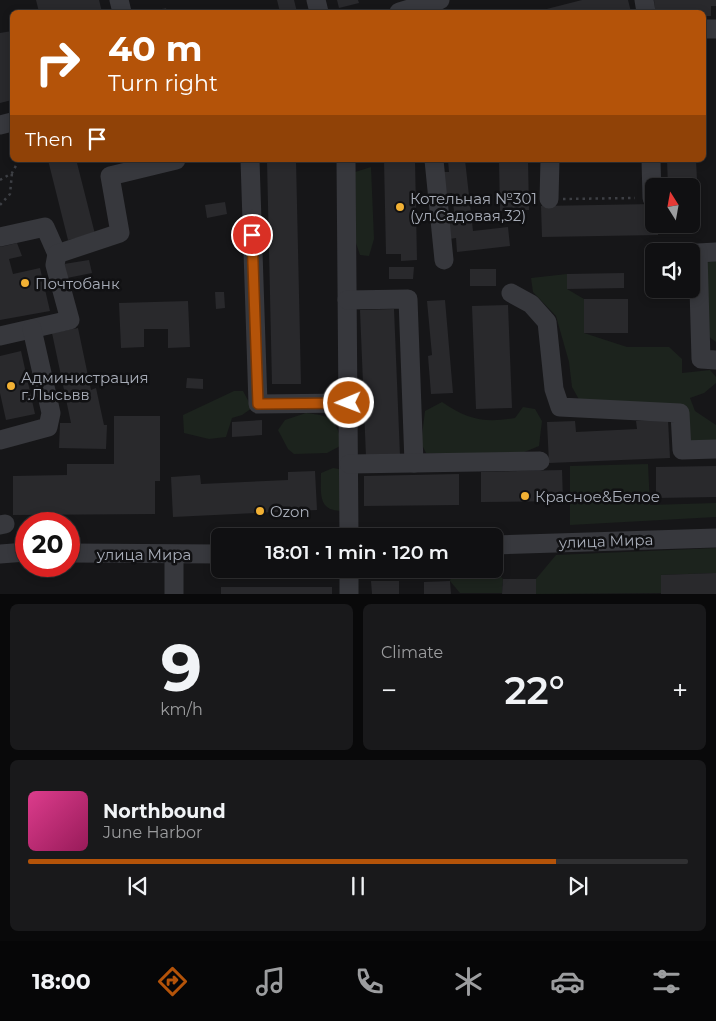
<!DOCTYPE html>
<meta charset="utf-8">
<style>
body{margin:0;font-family:Montserrat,sans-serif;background:#19191b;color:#f1f3f6;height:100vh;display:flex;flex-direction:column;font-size:19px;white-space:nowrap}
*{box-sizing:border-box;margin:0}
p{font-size:16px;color:#9c9d9f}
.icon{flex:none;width:28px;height:28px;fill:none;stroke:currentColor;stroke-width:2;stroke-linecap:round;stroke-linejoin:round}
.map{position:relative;height:594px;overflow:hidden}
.sheet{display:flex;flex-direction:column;gap:10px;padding:10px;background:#09090a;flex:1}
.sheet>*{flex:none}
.banner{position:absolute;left:10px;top:10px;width:696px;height:152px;border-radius:8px;box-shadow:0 2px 8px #0003,0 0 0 1px #303032;background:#b45309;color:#fff;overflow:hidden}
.needle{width:32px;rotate:349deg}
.tools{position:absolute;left:645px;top:178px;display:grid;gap:10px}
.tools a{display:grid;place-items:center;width:55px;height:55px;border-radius:8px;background:#101012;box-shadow:0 2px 8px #0003,0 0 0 1px #303032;font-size:25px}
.speed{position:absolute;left:15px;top:512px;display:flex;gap:10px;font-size:25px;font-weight:700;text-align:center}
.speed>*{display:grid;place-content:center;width:65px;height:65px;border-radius:50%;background:#101012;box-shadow:0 2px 8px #0003,0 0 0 1px #303032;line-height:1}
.speed .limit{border:8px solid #d22;background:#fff;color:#111}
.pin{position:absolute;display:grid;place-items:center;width:42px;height:42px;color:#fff;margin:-21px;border:2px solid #fff;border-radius:50%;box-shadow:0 1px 5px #0007}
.me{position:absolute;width:55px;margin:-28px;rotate:269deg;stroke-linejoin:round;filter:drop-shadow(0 0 4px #0008)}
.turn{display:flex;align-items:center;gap:18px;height:105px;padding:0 15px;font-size:22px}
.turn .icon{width:65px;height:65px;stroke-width:2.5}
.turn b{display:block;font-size:35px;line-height:42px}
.then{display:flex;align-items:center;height:48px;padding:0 15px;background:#0003;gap:10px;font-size:19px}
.big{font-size:38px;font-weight:600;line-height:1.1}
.sheet .tile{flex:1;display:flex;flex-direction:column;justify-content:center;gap:8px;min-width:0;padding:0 18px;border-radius:8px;background:#19191b}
.sheet .dial{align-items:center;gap:0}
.dial b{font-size:65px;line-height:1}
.song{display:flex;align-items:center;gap:15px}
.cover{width:60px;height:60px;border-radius:8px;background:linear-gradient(135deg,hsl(330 70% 55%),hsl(330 70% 35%))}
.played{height:5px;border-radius:2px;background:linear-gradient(90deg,#b45309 80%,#303032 80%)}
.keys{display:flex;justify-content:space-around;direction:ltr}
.heat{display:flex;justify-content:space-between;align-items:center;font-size:28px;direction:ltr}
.sheet .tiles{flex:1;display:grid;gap:10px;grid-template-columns:1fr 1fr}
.tile:last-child{grid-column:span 2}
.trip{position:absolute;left:211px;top:528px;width:292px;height:50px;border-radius:8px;background:#101012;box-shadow:0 2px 8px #0003,0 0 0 1px #303032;font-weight:600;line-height:50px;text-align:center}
.menu{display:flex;height:80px;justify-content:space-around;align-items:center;background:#060607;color:#9c9d9f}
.menu .icon{width:35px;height:35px}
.menu .current{color:#b45309}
.menu b{font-size:22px;color:#f1f3f6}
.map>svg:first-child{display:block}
</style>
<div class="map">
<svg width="716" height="594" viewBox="0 0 716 594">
<rect width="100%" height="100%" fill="#161618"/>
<!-- green -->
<g fill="#1c231d">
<polygon points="371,167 374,239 369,256 360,255 356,243 355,172"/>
<polygon points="716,261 716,342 708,336 704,263"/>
<polygon points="567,274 567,289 584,299 584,333 627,347 669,347 682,359 682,373 710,370 716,377 716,383 704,393 690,398 695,411 716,425 716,444 688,444 684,406 581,403 572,387 569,362 556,316 533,292 531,278"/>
<polygon points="234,391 243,391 252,408 242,415 232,418 226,437 209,439 184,433 183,415"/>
<path d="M442,402C468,420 485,423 515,418L523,407L535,409L542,421L539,446L522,453H426L421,443L425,411Z"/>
<path d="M306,413C332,416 336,419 342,445L327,453L294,454L288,449L278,430L285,420Z"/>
<polygon points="648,464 650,505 716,503 716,517 570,525 570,466"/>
<path d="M333,468L344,470L345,511C317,512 321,494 321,473Z"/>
<polygon points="716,548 716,573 661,575 661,593 536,594 536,579 556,555"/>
<polygon points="454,569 493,569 503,579 502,593 460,593 450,581"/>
</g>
<!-- building -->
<g fill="#29292c">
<polygon points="36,0 99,0 102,12 39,12"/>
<polygon points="277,0 294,0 297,12 280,12"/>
<polygon points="337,0 358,0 359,3 339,8"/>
<polygon points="582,0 628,0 631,12 535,12"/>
<polygon points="654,0 716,0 716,6 711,6 711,16 704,16 704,12 655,12"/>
<polygon points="166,8 167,12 149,12"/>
<polygon points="12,31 12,100 0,103 0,33"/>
<polygon points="48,160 84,160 77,163 95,234 68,240"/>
<polygon points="267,160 296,160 301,384 272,384"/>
<polygon points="384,160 415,160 417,260 401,261 401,254 386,254"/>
<polygon points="448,160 465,160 473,231 508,227 510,246 457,252 456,238 449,239 447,221 455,221 452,193 445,194 443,172 449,172"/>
<polygon points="499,160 528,160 529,210 500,211"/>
<polygon points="667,160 696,160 698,200 691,200 691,186 668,186"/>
<polygon points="225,202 227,214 207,218 205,205"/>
<polygon points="654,204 654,224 658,224 658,235 542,237 541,206"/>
<polygon points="17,243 22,256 9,259 13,274 40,268 50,311 0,320 0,247"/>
<polygon points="89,260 92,273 67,278 64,264"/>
<polygon points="389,267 414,267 413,279 389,279"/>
<rect x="470" y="269" width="26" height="17"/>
<polygon points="624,273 624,288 567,289 567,274"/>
<polygon points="215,292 224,292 225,308 216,309"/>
<rect x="584" y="299" width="44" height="34"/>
<polygon points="445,300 453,393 431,394 428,356 432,355 427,301"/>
<polygon points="188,301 190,347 168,348 168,329 144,329 144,347 121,348 119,303"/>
<polygon points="508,305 512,408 476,409 472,306"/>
<polygon points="394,309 400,456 366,457 360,310"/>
<polygon points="78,328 91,390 96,388 104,425 107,425 106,449 59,448 60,423 71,423 52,333"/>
<polygon points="21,351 35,414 6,420 0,393 0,356"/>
<polygon points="187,378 203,379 203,389 186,388"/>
<polygon points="114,416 160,416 160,481 155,481 155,514 13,515 13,476 67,475 67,464 114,464"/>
<polygon points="262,420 262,435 232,437 232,422"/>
<polygon points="668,420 670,458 549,463 547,422 575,421 576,432 637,429 636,421"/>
<polygon points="716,466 716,497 656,498 656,467"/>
<polygon points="562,470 563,501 481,502 481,472"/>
<polygon points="315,471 317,510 173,517 171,477 200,475 201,484 288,480 288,472"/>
<polygon points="459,474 459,505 364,506 364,476"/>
<polygon points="716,573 716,594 661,594 661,575"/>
<polygon points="503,579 536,579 536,594 502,594"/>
<polygon points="371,581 399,581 399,594 372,594"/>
<polygon points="450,581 451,594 424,594 424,582"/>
<rect x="221" y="587" width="111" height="7"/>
</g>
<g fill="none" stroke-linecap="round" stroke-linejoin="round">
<!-- path -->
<g stroke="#3d3f44" stroke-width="2.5" stroke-dasharray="2.5 4" stroke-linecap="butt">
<polyline points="0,180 12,173 19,160"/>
<polyline points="563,199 635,198"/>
<polyline points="0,205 10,194 12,173"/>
</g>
<!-- minor -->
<g stroke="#37383d" stroke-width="19">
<polyline points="119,0 122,12"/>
<polyline points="316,0 319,12"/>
<polyline points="644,0 646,12"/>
<polyline points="399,12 440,0"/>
<polyline points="704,29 716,29"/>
<polyline points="0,125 12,122"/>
<polyline points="250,160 258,404 349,403"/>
<polyline points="346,160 349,536"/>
<polyline points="434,160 444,260"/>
<polyline points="651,160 652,198"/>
<polyline points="549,199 550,160"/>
<polyline points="0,237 45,227 57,254"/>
<polyline points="716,252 698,253 701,359 716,360"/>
<polyline points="511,293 531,304 547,322 554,389 560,407 680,413 682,450 716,449"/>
<polyline points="347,300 408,299 414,463"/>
<polyline points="0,336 70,320 55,265 57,254 120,233 110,176 176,160"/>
<polyline points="0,440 48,427 51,413 32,329"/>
<polyline points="349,464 540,461"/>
<polyline points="0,525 5,524"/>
<polyline points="495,545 716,538"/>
<polyline points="69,553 220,554"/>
<polyline points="0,554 26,552"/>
<polyline points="174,555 174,594"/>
<polyline points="349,569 349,594"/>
</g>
</g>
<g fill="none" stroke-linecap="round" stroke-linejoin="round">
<!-- route casing -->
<g stroke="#753606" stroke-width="12">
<polyline id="route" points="252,235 258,404 349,403"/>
</g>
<!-- route -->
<use href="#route" stroke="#b45309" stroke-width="9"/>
</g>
<!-- markers -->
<g fill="#f2b134" stroke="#111113" stroke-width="2">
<circle cx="400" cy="207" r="5"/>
<circle cx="25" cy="283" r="5"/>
<circle cx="11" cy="386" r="5"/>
<circle cx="525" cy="496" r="5"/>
<circle cx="260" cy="511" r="5"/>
</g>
<g text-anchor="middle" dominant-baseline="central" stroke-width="5" stroke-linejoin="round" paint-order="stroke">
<!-- poi labels -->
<g font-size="15" fill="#a8adb8" stroke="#111113" text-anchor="start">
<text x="410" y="198">Котельная №301<tspan x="410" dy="17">(ул.Садовая,32)</tspan></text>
<text x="35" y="283">Почтобанк</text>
<text x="21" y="377">Администрация<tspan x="21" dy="17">г.Лысьвв</tspan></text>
<text x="535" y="496">Красное&amp;Белое</text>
<text x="270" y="511">Ozon</text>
</g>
<!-- street labels -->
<g font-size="15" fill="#a8adb8" stroke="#111113">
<text transform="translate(606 541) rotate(-2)">улица Мира</text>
<text x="144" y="554">улица Мира</text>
</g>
</g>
</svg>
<div class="tools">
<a><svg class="needle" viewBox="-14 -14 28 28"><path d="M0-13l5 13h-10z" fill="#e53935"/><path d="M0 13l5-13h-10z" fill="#9c9d9f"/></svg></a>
<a><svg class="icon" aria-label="sound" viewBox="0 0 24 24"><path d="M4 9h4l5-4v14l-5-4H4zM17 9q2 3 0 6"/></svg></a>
</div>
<div class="speed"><div class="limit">20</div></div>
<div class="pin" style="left:252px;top:235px;background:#d93025"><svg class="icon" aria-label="arrive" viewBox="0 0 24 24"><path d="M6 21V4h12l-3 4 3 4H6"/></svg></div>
<svg class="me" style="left:349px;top:403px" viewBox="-20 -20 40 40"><circle r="17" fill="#b45309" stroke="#fff" stroke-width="3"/><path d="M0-11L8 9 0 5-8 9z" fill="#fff"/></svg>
<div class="trip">18:01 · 1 min · 120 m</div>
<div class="banner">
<div class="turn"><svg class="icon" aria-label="right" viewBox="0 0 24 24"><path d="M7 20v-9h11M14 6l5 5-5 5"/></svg><div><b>40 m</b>Turn right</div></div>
<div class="then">Then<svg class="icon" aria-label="arrive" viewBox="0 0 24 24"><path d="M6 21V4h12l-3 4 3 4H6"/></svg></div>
</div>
</div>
<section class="sheet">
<div class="tiles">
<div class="tile dial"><b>9</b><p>km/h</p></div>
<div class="tile"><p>Climate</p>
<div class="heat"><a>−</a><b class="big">22°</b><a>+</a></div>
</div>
<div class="tile">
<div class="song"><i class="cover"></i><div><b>Northbound</b><p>June Harbor</p></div></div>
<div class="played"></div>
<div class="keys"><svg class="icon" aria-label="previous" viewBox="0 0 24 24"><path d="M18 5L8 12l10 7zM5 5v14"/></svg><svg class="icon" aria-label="pause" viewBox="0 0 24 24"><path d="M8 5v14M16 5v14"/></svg><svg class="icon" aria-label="next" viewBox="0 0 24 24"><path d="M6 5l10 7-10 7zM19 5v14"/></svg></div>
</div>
</div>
</section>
<nav class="menu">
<b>18:00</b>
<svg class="icon current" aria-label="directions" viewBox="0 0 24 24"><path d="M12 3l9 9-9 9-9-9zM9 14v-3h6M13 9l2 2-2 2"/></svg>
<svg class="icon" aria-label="music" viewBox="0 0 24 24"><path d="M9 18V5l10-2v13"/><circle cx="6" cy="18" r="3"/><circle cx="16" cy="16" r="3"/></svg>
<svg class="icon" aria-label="phone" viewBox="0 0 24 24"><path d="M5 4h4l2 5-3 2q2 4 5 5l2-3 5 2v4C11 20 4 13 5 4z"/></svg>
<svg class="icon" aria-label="climate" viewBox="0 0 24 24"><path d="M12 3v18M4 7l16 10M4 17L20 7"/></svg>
<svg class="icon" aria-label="car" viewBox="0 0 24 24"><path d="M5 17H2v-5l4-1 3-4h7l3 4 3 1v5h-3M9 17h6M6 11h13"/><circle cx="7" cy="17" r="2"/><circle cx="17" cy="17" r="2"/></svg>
<svg class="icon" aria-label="filters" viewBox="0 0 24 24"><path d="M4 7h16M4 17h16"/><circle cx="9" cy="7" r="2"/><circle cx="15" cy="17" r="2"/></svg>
</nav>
